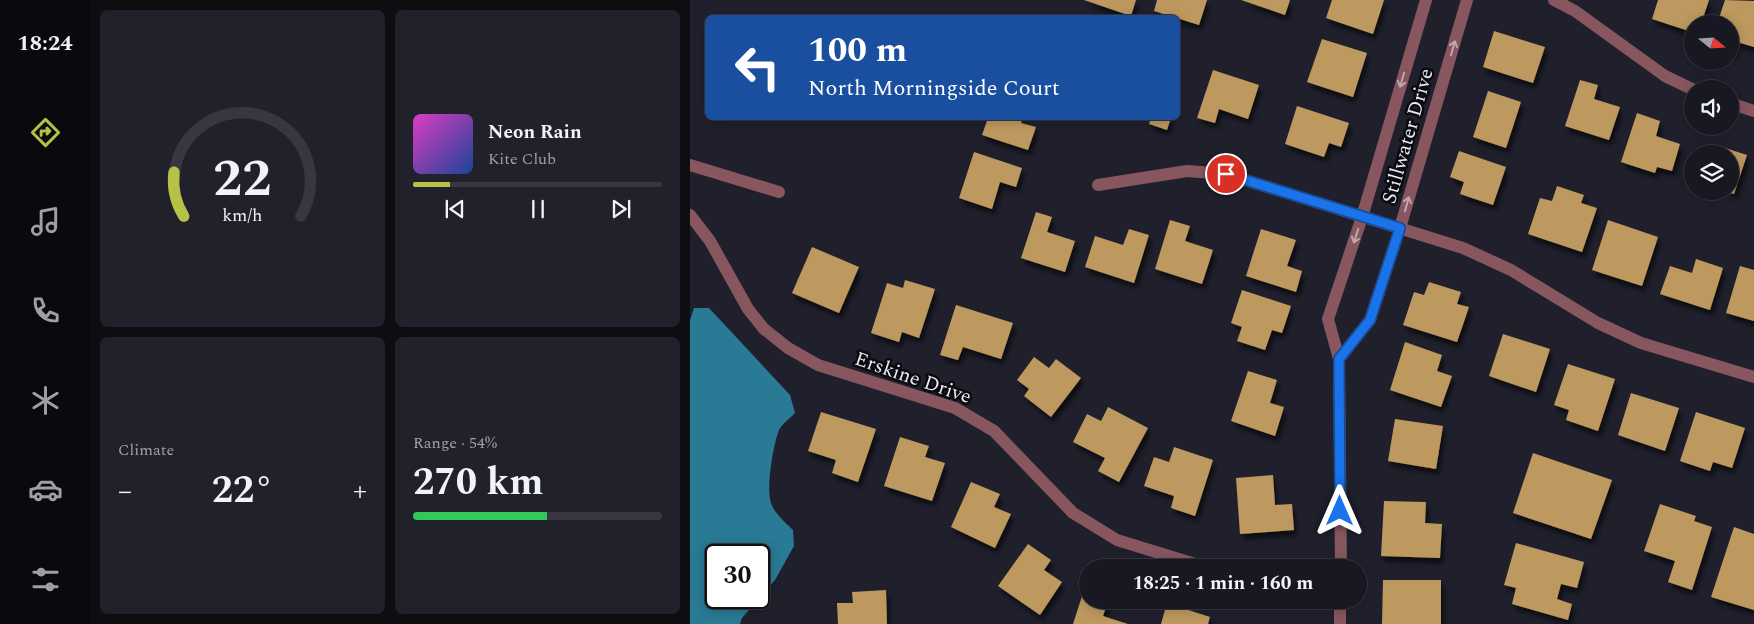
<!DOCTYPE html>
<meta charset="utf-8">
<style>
body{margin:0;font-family:Spectral,serif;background:#20212a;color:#f1f3f6;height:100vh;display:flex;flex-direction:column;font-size:19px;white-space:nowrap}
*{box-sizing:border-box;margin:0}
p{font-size:16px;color:#9ea0a5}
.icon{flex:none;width:28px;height:28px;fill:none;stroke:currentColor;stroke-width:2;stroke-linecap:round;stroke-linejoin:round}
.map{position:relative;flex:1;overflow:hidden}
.sheet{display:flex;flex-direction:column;gap:10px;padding:10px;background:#0d0d12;width:600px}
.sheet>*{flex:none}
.top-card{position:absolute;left:15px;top:15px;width:475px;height:105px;border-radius:8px;box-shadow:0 2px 12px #0003,0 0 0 1px #36373f;background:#1a4fa0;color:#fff;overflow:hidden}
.needle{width:32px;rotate:108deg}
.controls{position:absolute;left:994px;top:15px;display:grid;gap:10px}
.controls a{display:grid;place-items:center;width:55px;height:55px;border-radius:50%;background:#171821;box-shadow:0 2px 12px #0003,0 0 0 1px #36373f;font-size:25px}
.speed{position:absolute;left:15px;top:544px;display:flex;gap:10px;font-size:25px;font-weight:700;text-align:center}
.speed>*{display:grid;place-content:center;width:65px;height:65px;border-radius:50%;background:#171821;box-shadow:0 2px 12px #0003,0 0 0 1px #36373f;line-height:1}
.speed .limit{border:2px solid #111;border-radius:8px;background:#fff;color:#111}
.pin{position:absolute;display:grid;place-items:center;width:42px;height:42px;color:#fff;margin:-21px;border:2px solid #fff;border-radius:50%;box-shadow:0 1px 5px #0007}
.me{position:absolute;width:55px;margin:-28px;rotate:0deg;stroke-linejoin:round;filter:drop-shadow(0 0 4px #0008)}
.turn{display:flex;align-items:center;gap:18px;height:105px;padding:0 20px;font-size:22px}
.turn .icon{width:65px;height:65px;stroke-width:2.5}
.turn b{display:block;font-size:35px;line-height:42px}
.big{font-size:38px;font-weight:700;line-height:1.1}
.sheet .tile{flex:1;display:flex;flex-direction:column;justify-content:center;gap:8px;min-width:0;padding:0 18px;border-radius:8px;background:#20212a}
.sheet .dial{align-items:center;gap:0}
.dial svg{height:130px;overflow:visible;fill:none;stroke:#36373f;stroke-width:7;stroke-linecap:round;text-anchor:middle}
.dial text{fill:#f1f3f6;stroke:none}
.song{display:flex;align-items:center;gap:15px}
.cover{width:60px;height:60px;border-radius:8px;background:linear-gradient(135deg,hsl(310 70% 55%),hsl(220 70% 35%))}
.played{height:5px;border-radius:2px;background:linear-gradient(90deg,#b6c148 15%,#36373f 15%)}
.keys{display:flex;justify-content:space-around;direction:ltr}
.heat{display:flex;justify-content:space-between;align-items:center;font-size:28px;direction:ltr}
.charge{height:8px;border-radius:4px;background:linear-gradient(90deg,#34c759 54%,#36373f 0)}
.sheet .tiles{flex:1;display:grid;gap:10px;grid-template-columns:repeat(2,1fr)}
.trip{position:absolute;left:389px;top:559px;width:288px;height:50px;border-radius:25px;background:#171821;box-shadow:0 2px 12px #0003,0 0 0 1px #36373f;font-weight:700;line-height:50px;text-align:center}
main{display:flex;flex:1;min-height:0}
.dock{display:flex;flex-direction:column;width:90px;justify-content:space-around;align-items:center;background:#090a0d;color:#9ea0a5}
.dock .icon{width:35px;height:35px}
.dock .active{color:#b6c148}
.dock b{font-size:22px;color:#f1f3f6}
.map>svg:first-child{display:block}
</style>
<main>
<nav class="dock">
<b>18:24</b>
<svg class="icon active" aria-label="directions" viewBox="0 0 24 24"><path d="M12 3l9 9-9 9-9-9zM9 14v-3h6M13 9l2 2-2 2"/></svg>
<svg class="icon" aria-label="music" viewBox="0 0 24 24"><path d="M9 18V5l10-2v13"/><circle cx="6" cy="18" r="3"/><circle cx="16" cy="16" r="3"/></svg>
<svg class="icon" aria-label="phone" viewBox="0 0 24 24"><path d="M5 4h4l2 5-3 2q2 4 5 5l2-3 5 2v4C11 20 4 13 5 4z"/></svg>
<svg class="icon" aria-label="climate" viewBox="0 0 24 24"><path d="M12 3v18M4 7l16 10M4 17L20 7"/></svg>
<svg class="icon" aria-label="car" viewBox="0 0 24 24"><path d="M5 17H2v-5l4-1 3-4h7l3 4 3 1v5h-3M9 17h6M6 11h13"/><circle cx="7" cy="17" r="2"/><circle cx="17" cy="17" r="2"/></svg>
<svg class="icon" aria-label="filters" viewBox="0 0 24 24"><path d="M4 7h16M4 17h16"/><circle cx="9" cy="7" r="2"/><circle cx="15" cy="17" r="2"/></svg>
</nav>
<section class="sheet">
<div class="tiles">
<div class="tile dial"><svg viewBox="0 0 100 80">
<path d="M14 69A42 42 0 1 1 86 69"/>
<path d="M14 69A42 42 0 0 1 8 42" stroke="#b6c148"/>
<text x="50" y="56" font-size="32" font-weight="700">22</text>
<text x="50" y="72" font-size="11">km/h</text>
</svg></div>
<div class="tile">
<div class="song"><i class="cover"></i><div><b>Neon Rain</b><p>Kite Club</p></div></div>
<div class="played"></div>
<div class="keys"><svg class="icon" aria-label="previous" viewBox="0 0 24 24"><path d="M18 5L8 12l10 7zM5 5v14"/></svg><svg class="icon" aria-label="pause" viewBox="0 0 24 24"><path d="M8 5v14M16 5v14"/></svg><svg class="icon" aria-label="next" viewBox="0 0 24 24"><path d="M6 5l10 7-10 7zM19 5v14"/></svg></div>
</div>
<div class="tile"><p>Climate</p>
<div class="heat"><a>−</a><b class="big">22°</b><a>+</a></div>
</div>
<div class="tile"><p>Range · 54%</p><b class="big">270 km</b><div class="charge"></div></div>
</div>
</section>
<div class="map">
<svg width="1064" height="624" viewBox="0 0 1064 624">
<defs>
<filter id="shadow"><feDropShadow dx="3" dy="5.5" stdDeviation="2.5" flood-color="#0009"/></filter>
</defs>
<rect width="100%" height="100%" fill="#1f202c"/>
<!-- water -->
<path fill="#287a95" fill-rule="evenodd" d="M4,308H19L100,395L105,413C100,418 92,424 89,430C83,446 76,488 81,503C84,513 96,523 103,530L104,546L85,580L52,618L50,624H0V320ZM26,555H69V598H26Z"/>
<!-- building -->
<g fill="#bd985e" filter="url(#shadow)">
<polygon points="394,0 446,0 441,16"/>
<polygon points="467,0 517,0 509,25 464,11"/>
<polygon points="551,0 600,0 595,15"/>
<polygon points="642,0 694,0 683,34 636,18"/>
<polygon points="968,0 1019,0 1011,24 1002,24 1002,32 962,19"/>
<polygon points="1035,0 1064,1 1064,47 1047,42 1043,54 1040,53 1040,24 1027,24"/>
<polygon points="804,31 855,47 843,83 793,67"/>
<polygon points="632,39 677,53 663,97 617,82"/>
<polygon points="523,70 569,85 558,119 529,109 525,123 507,118"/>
<polygon points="890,80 908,85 904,99 930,107 919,140 875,126"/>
<polygon points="798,91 831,102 816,148 783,137"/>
<polygon points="607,106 659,123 651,147 639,143 634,157 595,144"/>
<polygon points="947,113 970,121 966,136 990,144 982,171 967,167 965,173 931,162"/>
<polygon points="298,118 333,118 331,123 346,127 338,150 292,135"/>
<polygon points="461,118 481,118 477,130 459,124"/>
<polygon points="1032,147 1057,155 1044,194 1040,193 1040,154 1030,154"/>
<polygon points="769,151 816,167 803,205 770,194 774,182 760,177"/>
<polygon points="284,152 332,168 326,187 310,182 302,209 269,198"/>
<polygon points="867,186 894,195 891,203 907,208 892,252 838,234 850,198 862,201"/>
<polygon points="346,212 362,217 357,232 385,241 375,272 331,258"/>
<polygon points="480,220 500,226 495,241 523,250 512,284 465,269"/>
<polygon points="918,220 968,237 952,286 902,270"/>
<polygon points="439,229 459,235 444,283 395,267 405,236 433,245"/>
<polygon points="571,229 606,240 597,266 612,271 606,292 556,276"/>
<polygon points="122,247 169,267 149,313 102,293"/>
<polygon points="1006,259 1033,268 1020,310 970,294 980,266 1002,273"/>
<polygon points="1050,266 1064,270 1064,321 1036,313"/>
<polygon points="215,280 245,289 229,338 212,332 209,342 181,333 197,283 213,288"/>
<polygon points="739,282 771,292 767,304 779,307 767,342 713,325 724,292 734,295"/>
<polygon points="552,290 601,306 592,333 582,330 575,350 547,341 552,327 541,323"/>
<polygon points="266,305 323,323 311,359 273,347 268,360 250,355"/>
<polygon points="813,334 860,349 846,392 799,376"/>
<polygon points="715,342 752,355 747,371 762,376 751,407 700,390"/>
<polygon points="344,357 359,368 366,359 391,378 361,417 334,396 339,389 327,380"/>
<polygon points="878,364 925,379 908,431 876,420 879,410 864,405"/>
<polygon points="558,371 587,380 580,403 594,407 585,436 541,421"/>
<polygon points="941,393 989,408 975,451 928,435"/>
<polygon points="418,407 458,428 429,482 408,471 415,458 383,442 397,414 411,421"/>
<polygon points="131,412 186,429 168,482 142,473 146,460 118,451"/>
<polygon points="1006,412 1055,428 1042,468 1023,462 1020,471 990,461"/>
<polygon points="705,419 753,426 746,469 698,461"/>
<polygon points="210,437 239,446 235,457 255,463 242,501 194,486"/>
<polygon points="484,447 523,460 505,516 481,508 484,496 454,486 464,457 479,462"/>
<polygon points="843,453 922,480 901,539 823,513"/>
<polygon points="583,475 585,505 602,504 604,530 550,534 546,478"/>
<polygon points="281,482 310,494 304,507 321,514 305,548 261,527"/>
<polygon points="694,501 736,502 735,523 752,524 750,558 691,556"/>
<polygon points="970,504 1006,516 1004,521 1022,527 1002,590 978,582 985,561 954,551"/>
<polygon points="1044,527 1064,534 1064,610 1021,597"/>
<polygon points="826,543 894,562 887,588 871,584 867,599 882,604 878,620 822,604 826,588 814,585"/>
<polygon points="338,544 361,560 354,570 372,582 350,615 308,586"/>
<polygon points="693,580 751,580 751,624 692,624"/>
<polygon points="196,590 197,624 148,624 147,603 163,603 162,592"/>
<polygon points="393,593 398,595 398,600 418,601 413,616 438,624 383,624"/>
<polygon points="477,603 520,617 518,624 471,624"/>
</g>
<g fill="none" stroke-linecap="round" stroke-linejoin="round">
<!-- minor -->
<g stroke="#87565f" stroke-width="12">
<polyline points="864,0 885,11 975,76 1002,89"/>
<polyline points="1040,103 1064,111"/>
<polyline points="0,165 89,192"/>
<polyline points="408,185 497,171 536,174 773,248 821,270 908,323 951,343 1064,377"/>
<polyline points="0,215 20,241 58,309 74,329 98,348 128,365 265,408 304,431 383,513 427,540 518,568"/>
<polyline points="649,359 680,320 710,228 777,0"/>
<polyline points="651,568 649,359 638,319 672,217 736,0"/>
<polyline points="650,624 650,600"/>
</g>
</g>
<!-- one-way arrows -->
<defs><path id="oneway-shaft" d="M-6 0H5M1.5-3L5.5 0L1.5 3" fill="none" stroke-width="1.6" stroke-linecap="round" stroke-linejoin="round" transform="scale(1.25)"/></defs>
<g stroke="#bda8b1">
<use href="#oneway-shaft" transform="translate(763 48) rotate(-74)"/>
<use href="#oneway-shaft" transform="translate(712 80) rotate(106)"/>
<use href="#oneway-shaft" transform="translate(717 204) rotate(-74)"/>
<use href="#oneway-shaft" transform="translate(666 236) rotate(108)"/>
</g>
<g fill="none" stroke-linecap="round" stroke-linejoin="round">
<!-- route casing -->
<g stroke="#114b97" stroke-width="12">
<polyline id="route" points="536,174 710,228 680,320 649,359 650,511"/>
</g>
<!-- route -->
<use href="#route" stroke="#1a73e8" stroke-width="9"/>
</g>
<g text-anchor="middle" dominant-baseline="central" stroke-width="5" stroke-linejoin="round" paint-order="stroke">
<!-- street labels -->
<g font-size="20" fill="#eaebf4" stroke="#0a0a0f">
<text transform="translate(718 136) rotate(-74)">Stillwater Drive</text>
<text transform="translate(223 378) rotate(19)">Erskine Drive</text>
</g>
</g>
</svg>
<div class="controls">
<a><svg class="needle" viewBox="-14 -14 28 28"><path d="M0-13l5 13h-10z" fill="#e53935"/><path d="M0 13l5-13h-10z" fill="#9ea0a5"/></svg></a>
<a><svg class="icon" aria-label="sound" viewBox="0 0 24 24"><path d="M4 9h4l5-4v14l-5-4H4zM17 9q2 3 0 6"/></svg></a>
<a><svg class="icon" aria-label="layers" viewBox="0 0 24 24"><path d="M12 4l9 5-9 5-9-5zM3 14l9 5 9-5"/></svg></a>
</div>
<div class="speed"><div class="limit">30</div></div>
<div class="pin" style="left:536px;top:174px;background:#d93025"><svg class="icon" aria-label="arrive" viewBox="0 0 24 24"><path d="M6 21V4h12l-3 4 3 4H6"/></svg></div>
<svg class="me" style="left:650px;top:511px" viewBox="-20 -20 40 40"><path d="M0-17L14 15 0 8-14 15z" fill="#1a73e8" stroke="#fff" stroke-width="4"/></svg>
<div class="trip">18:25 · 1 min · 160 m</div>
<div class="top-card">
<div class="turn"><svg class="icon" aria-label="left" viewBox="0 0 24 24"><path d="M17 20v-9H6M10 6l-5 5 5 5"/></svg><div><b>100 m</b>North Morningside Court</div></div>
</div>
</div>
</main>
